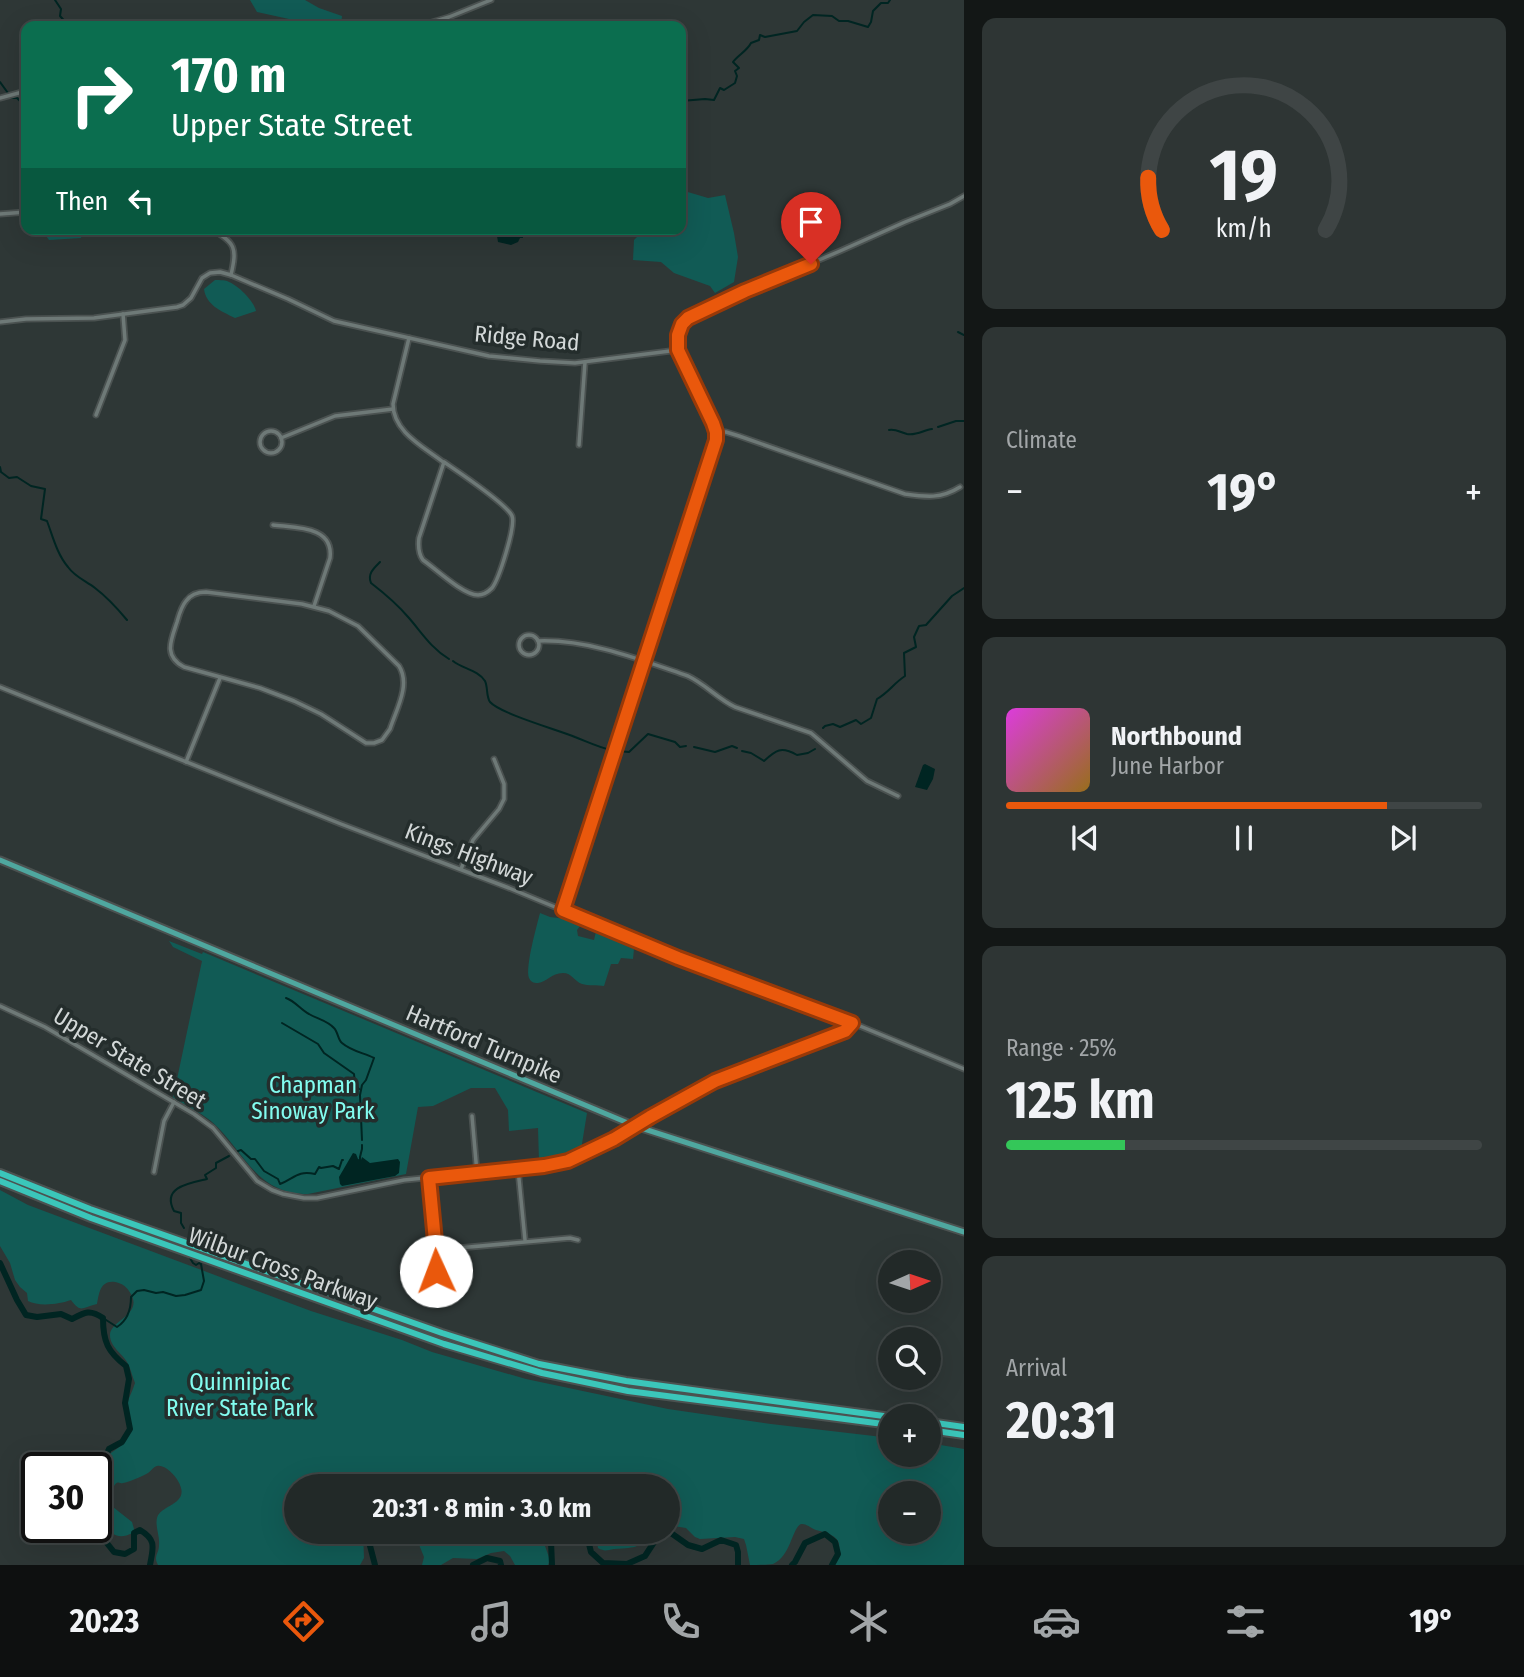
<!DOCTYPE html>
<meta charset="utf-8">
<style>
body{margin:0;font-family:"Fira Sans Condensed",sans-serif;background:#2e3534;color:#f1f3f6;height:100vh;display:flex;flex-direction:column;font-size:26px;white-space:nowrap}
*{box-sizing:border-box;margin:0}
p{font-size:23px;color:#a2a6a8}
.icon{flex:none;width:38px;height:38px;fill:none;stroke:currentColor;stroke-width:2;stroke-linecap:round;stroke-linejoin:round}
.map{position:relative;flex:1;overflow:hidden}
.side{display:flex;flex-direction:column;gap:18px;padding:18px;background:#131716;width:560px}
.side>*{flex:none}
.banner{position:absolute;left:21px;top:21px;width:665px;height:214px;border-radius:14px;box-shadow:0 7px 28px #0002,0 0 0 2px #3f4545;background:#0b6e4f;color:#fff;overflow:hidden}
.needle{width:46px;rotate:87deg}
.buttons{position:absolute;left:878px;top:1250px;display:grid;gap:14px}
.buttons a{display:grid;place-items:center;width:63px;height:63px;border-radius:50%;background:#222928;box-shadow:0 7px 28px #0002,0 0 0 2px #3f4545;font-size:35px}
.speed{position:absolute;left:21px;top:1452px;display:flex;gap:14px;font-size:35px;font-weight:700;text-align:center}
.speed>*{display:grid;place-content:center;width:91px;height:91px;border-radius:50%;background:#222928;box-shadow:0 7px 28px #0002,0 0 0 2px #3f4545;line-height:1}
.speed .limit{border:4px solid #111;border-radius:10px;background:#fff;color:#111}
.pin{position:absolute;display:grid;place-items:center;width:60px;height:60px;color:#fff;margin:-72px -30px;border-radius:50% 50% 50% 0;rotate:-45deg;box-shadow:0 0 7px #0007}
.pin .icon{rotate:45deg}
.me{position:absolute;width:77px;margin:-38px;rotate:358deg;stroke-linejoin:round;filter:drop-shadow(0 0 5px #0008)}
.turn{display:flex;align-items:center;gap:24px;height:147px;padding:0 35px;font-size:32px}
.turn .icon{width:91px;height:91px;stroke-width:2.5}
.turn b{display:block;font-size:49px;line-height:60px}
.then{display:flex;align-items:center;height:66px;padding:0 35px;background:#0003;gap:14px;font-size:26px}
.big{font-size:52px;font-weight:700;line-height:1.1}
.side .tile{flex:1;display:flex;flex-direction:column;justify-content:center;gap:10px;min-width:0;padding:0 24px;border-radius:14px;background:#2e3534}
.side .dial{align-items:center;gap:0}
.dial svg{height:182px;overflow:visible;fill:none;stroke:#3f4545;stroke-width:7;stroke-linecap:round;text-anchor:middle}
.dial text{fill:#f1f3f6;stroke:none}
.song{display:flex;align-items:center;gap:21px}
.cover{width:84px;height:84px;border-radius:10px;background:linear-gradient(135deg,hsl(300 70% 55%),hsl(40 70% 35%))}
.played{height:7px;border-radius:4px;background:linear-gradient(90deg,#ea580c 80%,#3f4545 80%)}
.keys{display:flex;justify-content:space-around;direction:ltr}
.heat{display:flex;justify-content:space-between;align-items:center;font-size:38px;direction:ltr}
.charge{height:10px;border-radius:5px;background:linear-gradient(90deg,#34c759 25%,#3f4545 0)}
.trip{position:absolute;left:284px;top:1474px;width:396px;height:70px;border-radius:35px;background:#222928;box-shadow:0 7px 28px #0002,0 0 0 2px #3f4545;font-weight:700;line-height:70px;text-align:center}
.dock{display:flex;height:112px;justify-content:space-around;align-items:center;background:#0e1010;color:#a2a6a8}
.dock .icon{width:49px;height:49px}
.dock .selected{color:#ea580c}
.dock b{font-size:32px;color:#f1f3f6}
main{display:flex;flex:1;min-height:0}
.map>svg:first-child{display:block}
</style>
<main>
<div class="map">
<svg width="964" height="1565" viewBox="0 0 964 1565">
<rect width="100%" height="100%" fill="#2e3736"/>
<!-- green -->
<g fill="#115b55" fill-rule="evenodd">
<polygon points="250,0 305,0 319,8 342,16 341,26 289,19 257,12"/>
<polygon points="681,190 708,198 725,195 734,233 738,257 734,282 715,293 710,286 674,273 661,262 633,260 634,240 642,232 642,229 681,229"/>
<polygon points="49,229 82,229 81,238 49,240 44,233 45,231"/>
<path d="M215,280C216,280 226,280 227,281C238,285 254,301 256,311L235,318C221,311 206,305 204,289Z"/>
<path d="M540,913L550,917L566,919L569,915L584,921L577,930L578,936L594,940L597,927L619,936V940L634,949L633,959L621,958L618,964H611L604,986C598,985 588,986 582,984C574,981 572,973 563,973C551,973 547,982 538,983C533,983 531,982 529,978C525,967 537,925 540,913Z"/>
<path d="M169,941L202,954L203,952L587,1113L581,1150L565,1156L539,1161L538,1128L509,1131L508,1110L495,1088H471L433,1106L418,1107L406,1174L308,1194C255,1194 245,1151 211,1121C199,1112 186,1105 173,1098L202,961L173,947Z"/>
<path d="M0,1190L28,1205L311,1311L402,1340L432,1352L526,1379L668,1409L771,1424L891,1438V1454H929V1443L964,1449V1565H835C844,1541 840,1536 816,1530C812,1529 806,1523 801,1524C792,1528 791,1556 773,1564C767,1565 757,1565 750,1565L746,1545L744,1539L735,1537L700,1539L695,1537L686,1528L667,1525V1486H296V1531H363L364,1558L360,1565H158C153,1556 159,1554 159,1545C160,1536 155,1527 157,1518C161,1504 192,1505 178,1481C175,1475 164,1464 157,1466C153,1467 151,1471 148,1473C143,1476 129,1482 123,1483C118,1484 118,1480 114,1486C110,1491 112,1501 113,1507L132,1522L134,1529L133,1533C123,1537 119,1538 110,1532L107,1518L99,1507L104,1460C110,1452 119,1449 125,1441C135,1426 124,1419 127,1404C129,1397 133,1390 135,1383C132,1376 131,1369 127,1362C122,1353 110,1347 110,1335C110,1320 146,1314 129,1291C126,1286 121,1283 115,1282C100,1280 99,1294 97,1304C81,1308 81,1313 71,1300C60,1304 39,1307 28,1301L27,1293L20,1287L15,1280L10,1263L0,1246ZM891,1493H929V1531H891Z"/>
<polygon points="420,1531 426,1538 427,1537 429,1531 546,1531 545,1546 550,1560 548,1565 515,1565 510,1556 504,1551 491,1553 477,1559 453,1558 441,1565 422,1565 424,1557 414,1532"/>
<path d="M598,1531H654C637,1549 639,1547 614,1549C607,1550 605,1552 598,1548L596,1537Z"/>
</g>
<!-- water -->
<g fill="#002522">
<polygon points="504,229 515,230 523,236 523,238 520,238 518,242 511,245 498,242 497,236"/>
<polygon points="925,764 935,769 933,779 927,790 915,787 923,765"/>
<polygon points="353,1153 356,1154 358,1159 361,1160 362,1157 370,1163 398,1159 400,1162 399,1173 395,1176 342,1186 340,1184 339,1177"/>
</g>
<g fill="none" stroke-linecap="round" stroke-linejoin="round">
<!-- stream -->
<g stroke="#002522" stroke-width="2">
<polyline points="55,0 61,9 60,16 69,26"/>
<polyline points="0,82 8,93"/>
<polyline points="10,98 17,98 22,103"/>
<path d="M681,101L705,99L714,100L720,88L724,90L735,83L737,76L735,71L739,68L733,62C738,55 747,51 751,43L759,40L760,35L765,37L797,31L804,22L813,15L832,16L839,21H848L868,27L871,22L873,11L881,3H888L890,0"/>
<polyline points="958,332 964,335"/>
<polyline points="938,427 956,421 964,421"/>
<path d="M889,430C897,429 899,432 907,434C916,436 924,430 932,429"/>
<path d="M0,467L1,472L9,478L17,477L31,486L45,489L41,519L47,521C53,537 57,554 68,567C75,577 86,581 95,588C107,597 117,608 127,620"/>
<path d="M380,562C374,568 367,574 371,583C384,593 398,605 409,618C422,633 431,648 449,659"/>
<path d="M453,661C463,669 478,670 485,681C488,687 486,696 490,702C501,714 558,730 575,737C588,742 598,747 611,750"/>
<path d="M823,728L825,726L833,724L840,727L856,720L861,724L871,718L877,699C889,692 893,684 905,676L904,653L916,647L914,637L919,626L926,625L952,596L964,588"/>
<polyline points="694,747 715,752 732,746 737,748"/>
<polyline points="618,751 629,752 648,734 675,742 680,747 686,746"/>
<path d="M742,751L751,753L764,761C776,750 781,746 797,755L808,753L815,749"/>
<path d="M286,998C295,1001 301,1010 309,1014C318,1019 328,1021 334,1028C338,1032 338,1040 342,1043C351,1051 364,1053 374,1058L366,1080L362,1085L360,1095L362,1140"/>
<polyline points="282,1023 318,1044 324,1053 354,1074 355,1084 359,1089"/>
<path d="M238,1151L241,1150L251,1159H255L264,1171L278,1179L280,1184C294,1179 297,1170 315,1174L319,1167L321,1168L333,1166L339,1169L342,1160H343"/>
<path d="M360,1160C359,1155 363,1151 362,1145"/>
<path d="M184,1228L181,1223V1213L174,1211C161,1187 190,1183 207,1179L205,1175L216,1168V1163L229,1156"/>
<path d="M103,1318L117,1327C128,1320 131,1309 131,1297L137,1291L144,1290L156,1293L163,1292L176,1296L185,1295L201,1290L204,1281L201,1264L199,1263L196,1265L193,1263L190,1258"/>
</g>
<!-- river -->
<g stroke="#002522" stroke-width="6">
<path d="M0,1263L17,1300L26,1315L37,1317L61,1314L72,1319C85,1312 90,1309 103,1318C103,1342 108,1352 126,1366L129,1379L125,1403L130,1429L122,1442L109,1449L100,1469L96,1501L102,1521L106,1542L114,1552L125,1554L134,1549V1533L140,1530C157,1540 153,1548 150,1565"/>
<polyline points="368,1531 368,1538 375,1565"/>
<polyline points="426,1531 430,1540"/>
<polyline points="593,1531 588,1540 591,1552 603,1563 627,1564 645,1556 660,1533 671,1533 688,1545 702,1549 721,1540 736,1545 738,1552 738,1565"/>
<polyline points="473,1565 487,1558 500,1561 501,1565"/>
<polyline points="552,1565 551,1542 553,1531"/>
<polyline points="792,1565 795,1562 805,1543 825,1534 835,1542 838,1554 832,1565"/>
</g>
<!-- minor casing -->
<g stroke="#4b5251" stroke-width="7">
<g id="minor">
<polyline points="419,26 449,17 491,0"/>
<polyline points="0,98 26,91"/>
<polyline points="0,214 26,212"/>
<path d="M211,229C236,243 237,248 231,275"/>
<polyline points="0,322 26,319 94,318 177,307 183,305 191,298 202,278 210,273 220,272 231,275 288,299 334,321 489,356 540,361 575,363 678,350"/>
<path d="M409,338L393,404C393,432 424,447 443,462"/>
<polyline points="96,415 125,340 123,314"/>
<circle cx="271" cy="442" r="11"/>
<path d="M716,432H726L739,436L905,494C926,497 941,499 960,487"/>
<polyline points="281,438 335,416 393,409"/>
<polyline points="579,445 585,362"/>
<path d="M444,462C457,471 507,504 512,516C516,526 499,579 492,588C488,592 483,595 478,595C463,595 436,569 423,560C418,553 418,546 419,538Z"/>
<path d="M273,525C296,528 334,526 330,558L314,606"/>
<path d="M206,592L302,604L329,611L358,626L399,666C411,685 396,710 390,729L382,740L374,743H366L321,714L294,701L260,688L184,667C163,656 171,640 177,622C179,615 181,607 186,601C191,594 198,592 206,592Z"/>
<circle cx="529" cy="645" r="10"/>
<path d="M538,641C588,639 641,660 688,676C705,684 718,699 735,707L811,733L867,781L898,796"/>
<polyline points="0,687 341,824 509,888 678,958 781,998 838,1017 964,1069"/>
<polyline points="186,762 220,678"/>
<polyline points="461,869 473,840 499,809 504,799 504,784 494,759"/>
<polyline points="563,910 716,440 716,432 713,423 678,350 679,331 682,324 686,319 745,291 840,251 905,222 950,204 964,196"/>
<polyline points="0,1006 45,1027 194,1114 213,1128 257,1181 272,1190 283,1194 304,1198 317,1198 404,1180 544,1166 568,1161 614,1139 703,1087 845,1031 852,1023"/>
<polyline points="472,1116 477,1173"/>
<polyline points="518,1169 525,1240"/>
<polyline points="154,1172 164,1121 174,1102"/>
<polyline points="429,1178 437,1262 434,1275"/>
<polyline points="436,1250 570,1238 578,1240"/>
</g>
</g>
<!-- major casing -->
<g stroke="#4b5251" stroke-width="9">
<polyline id="major" points="0,860 635,1126 964,1232"/>
</g>
<!-- highway casing -->
<g stroke="#4b5251" stroke-width="10">
<g id="highway">
<polyline points="0,1173 90,1209 442,1333 539,1364 626,1381 891,1417"/>
<polyline points="0,1181 91,1218 444,1344 542,1373 628,1391 891,1425"/>
<polyline points="929,1422 964,1427"/>
<polyline points="929,1430 964,1435"/>
</g>
</g>
<!-- minor -->
<use href="#minor" stroke="#6e7977" stroke-width="3.5"/>
<!-- major -->
<use href="#major" stroke="#4fa79f" stroke-width="5"/>
<!-- highway -->
<use href="#highway" stroke="#3bc6ba" stroke-width="6"/>
</g>
<g fill="none" stroke-linecap="round" stroke-linejoin="round">
<!-- route casing -->
<g stroke="#983908" stroke-width="18">
<polyline id="route" points="436,1271 437,1262 429,1178 544,1166 568,1161 614,1139 650,1117 715,1081 845,1031 852,1023 678,958 563,910 716,440 716,432 713,423 678,350 678,335 682,324 688,318 745,291 811,264"/>
</g>
<!-- route -->
<use href="#route" stroke="#ea580c" stroke-width="12"/>
</g>
<g text-anchor="middle" dominant-baseline="central" stroke-width="7" stroke-linejoin="round" paint-order="stroke">
<!-- street labels -->
<g font-size="23" fill="#d3d8d8" stroke="#242d2c">
<text transform="translate(527 338) rotate(5)">Ridge Road</text>
<text transform="translate(469 854) rotate(21)">Kings Highway</text>
<text transform="translate(484 1044) rotate(23)">Hartford Turnpike</text>
<text transform="translate(130 1058) rotate(31)">Upper State Street</text>
<text transform="translate(283 1268) rotate(20)">Wilbur Cross Parkway</text>
</g>
<!-- park labels -->
<g font-size="23" fill="#82fcef" stroke="#242d2c">
<text x="313" y="1085">Chapman<tspan x="313" dy="26">Sinoway Park</tspan></text>
<text x="240" y="1382">Quinnipiac<tspan x="240" dy="26">River State Park</tspan></text>
</g>
</g>
</svg>
<div class="buttons">
<a><svg class="needle" viewBox="-14 -14 28 28"><path d="M0-13l5 13h-10z" fill="#e53935"/><path d="M0 13l5-13h-10z" fill="#a2a6a8"/></svg></a>
<a><svg class="icon" aria-label="search" viewBox="0 0 24 24"><circle cx="10" cy="10" r="6"/><path d="M15 15l6 6"/></svg></a>
<a>+</a>
<a>−</a>
</div>
<div class="speed"><div class="limit">30</div></div>
<div class="pin" style="left:811px;top:264px;background:#d93025"><svg class="icon" aria-label="arrive" viewBox="0 0 24 24"><path d="M6 21V4h12l-3 4 3 4H6"/></svg></div>
<svg class="me" style="left:436px;top:1271px" viewBox="-20 -20 40 40"><circle r="19" fill="#fff"/><path d="M0-13L10 11 0 6-10 11z" fill="#ea580c"/></svg>
<div class="trip">20:31 · 8 min · 3.0 km</div>
<div class="banner">
<div class="turn"><svg class="icon" aria-label="right" viewBox="0 0 24 24"><path d="M7 20v-9h11M14 6l5 5-5 5"/></svg><div><b>170 m</b>Upper State Street</div></div>
<div class="then">Then<svg class="icon" aria-label="left" viewBox="0 0 24 24"><path d="M17 20v-9H6M10 6l-5 5 5 5"/></svg></div>
</div>
</div>
<section class="side">
<div class="tile dial"><svg viewBox="0 0 100 80">
<path d="M14 69A42 42 0 1 1 86 69"/>
<path d="M14 69A42 42 0 0 1 8 46" stroke="#ea580c"/>
<text x="50" y="56" font-size="32" font-weight="700">19</text>
<text x="50" y="72" font-size="11">km/h</text>
</svg></div>
<div class="tile"><p>Climate</p>
<div class="heat"><a>−</a><b class="big">19°</b><a>+</a></div>
</div>
<div class="tile">
<div class="song"><i class="cover"></i><div><b>Northbound</b><p>June Harbor</p></div></div>
<div class="played"></div>
<div class="keys"><svg class="icon" aria-label="previous" viewBox="0 0 24 24"><path d="M18 5L8 12l10 7zM5 5v14"/></svg><svg class="icon" aria-label="pause" viewBox="0 0 24 24"><path d="M8 5v14M16 5v14"/></svg><svg class="icon" aria-label="next" viewBox="0 0 24 24"><path d="M6 5l10 7-10 7zM19 5v14"/></svg></div>
</div>
<div class="tile"><p>Range · 25%</p><b class="big">125 km</b><div class="charge"></div></div>
<div class="tile"><p>Arrival</p><b class="big">20:31</b></div>
</section>
</main>
<nav class="dock">
<b>20:23</b>
<svg class="icon selected" aria-label="directions" viewBox="0 0 24 24"><path d="M12 3l9 9-9 9-9-9zM9 14v-3h6M13 9l2 2-2 2"/></svg>
<svg class="icon" aria-label="music" viewBox="0 0 24 24"><path d="M9 18V5l10-2v13"/><circle cx="6" cy="18" r="3"/><circle cx="16" cy="16" r="3"/></svg>
<svg class="icon" aria-label="phone" viewBox="0 0 24 24"><path d="M5 4h4l2 5-3 2q2 4 5 5l2-3 5 2v4C11 20 4 13 5 4z"/></svg>
<svg class="icon" aria-label="climate" viewBox="0 0 24 24"><path d="M12 3v18M4 7l16 10M4 17L20 7"/></svg>
<svg class="icon" aria-label="car" viewBox="0 0 24 24"><path d="M5 17H2v-5l4-1 3-4h7l3 4 3 1v5h-3M9 17h6M6 11h13"/><circle cx="7" cy="17" r="2"/><circle cx="17" cy="17" r="2"/></svg>
<svg class="icon" aria-label="filters" viewBox="0 0 24 24"><path d="M4 7h16M4 17h16"/><circle cx="9" cy="7" r="2"/><circle cx="15" cy="17" r="2"/></svg>
<b>19°</b>
</nav>
